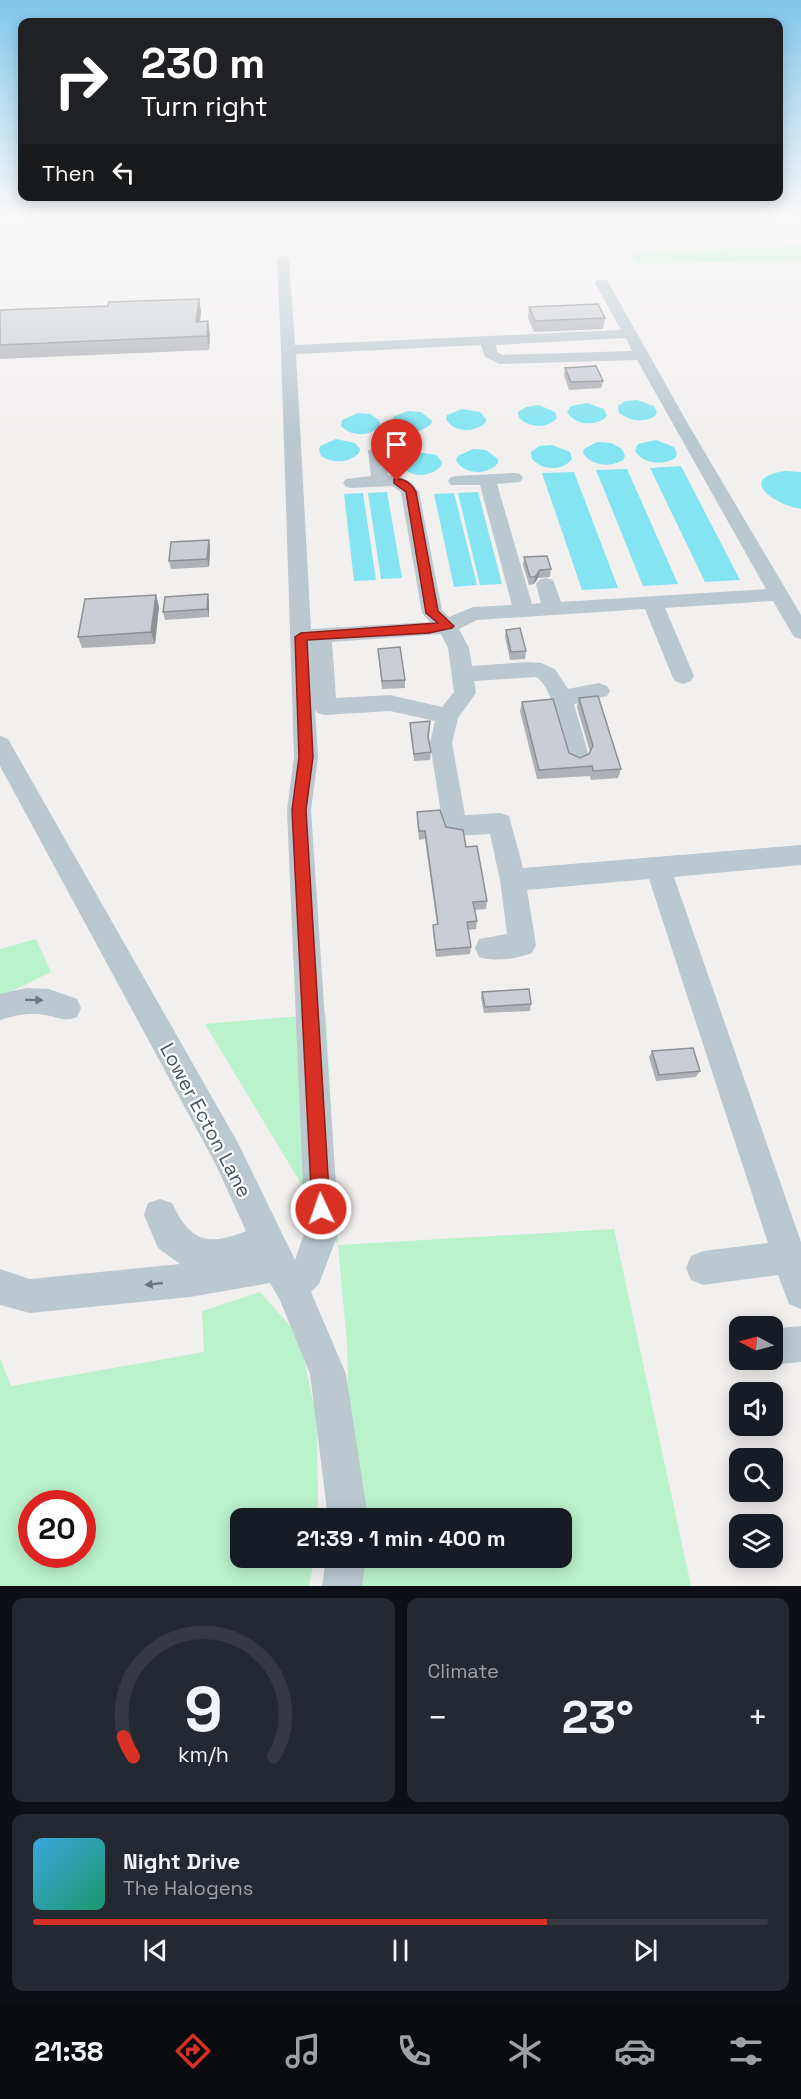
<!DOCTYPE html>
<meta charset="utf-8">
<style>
body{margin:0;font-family:"Space Grotesk",sans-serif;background:#242831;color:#f1f3f6;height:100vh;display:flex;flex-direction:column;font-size:22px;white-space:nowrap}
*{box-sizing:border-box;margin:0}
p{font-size:20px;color:#9ea1a6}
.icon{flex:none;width:33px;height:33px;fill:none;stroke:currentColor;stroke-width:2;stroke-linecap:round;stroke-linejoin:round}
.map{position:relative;height:1586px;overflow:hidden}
.panel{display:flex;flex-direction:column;gap:12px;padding:12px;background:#0d0f14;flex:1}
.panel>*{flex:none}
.top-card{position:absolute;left:18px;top:18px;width:765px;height:183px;border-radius:12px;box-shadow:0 3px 15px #0003;background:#202124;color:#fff;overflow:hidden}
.needle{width:39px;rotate:276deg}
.controls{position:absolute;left:729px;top:1316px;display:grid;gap:12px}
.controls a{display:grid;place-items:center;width:54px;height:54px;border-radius:12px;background:#171b24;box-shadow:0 3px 15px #0003;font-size:30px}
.speed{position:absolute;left:18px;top:1490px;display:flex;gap:12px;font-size:30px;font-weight:700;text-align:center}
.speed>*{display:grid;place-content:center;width:78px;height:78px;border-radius:50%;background:#171b24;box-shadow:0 3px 15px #0003;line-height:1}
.speed .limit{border:9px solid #d22;background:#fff;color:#111}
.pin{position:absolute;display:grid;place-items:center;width:51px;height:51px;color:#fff;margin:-62px -26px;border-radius:50% 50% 50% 0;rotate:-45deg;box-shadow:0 0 6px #0007}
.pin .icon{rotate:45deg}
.me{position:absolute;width:66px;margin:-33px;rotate:357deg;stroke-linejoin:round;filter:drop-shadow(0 0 4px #0008)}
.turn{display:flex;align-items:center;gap:21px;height:126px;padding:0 24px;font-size:27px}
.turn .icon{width:78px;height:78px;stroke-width:2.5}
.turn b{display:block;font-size:42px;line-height:51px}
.then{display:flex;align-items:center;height:57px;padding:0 24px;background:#0003;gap:12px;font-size:22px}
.big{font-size:45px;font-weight:700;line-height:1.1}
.panel .widget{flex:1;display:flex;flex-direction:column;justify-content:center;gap:9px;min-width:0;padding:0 21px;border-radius:12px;background:#242831}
.panel .dial{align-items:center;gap:0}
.dial svg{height:156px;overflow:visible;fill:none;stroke:#363941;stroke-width:7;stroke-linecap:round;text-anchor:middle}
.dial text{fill:#f1f3f6;stroke:none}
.song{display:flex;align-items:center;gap:18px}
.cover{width:72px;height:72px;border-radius:9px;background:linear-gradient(135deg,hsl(200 70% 55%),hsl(160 70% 35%))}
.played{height:6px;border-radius:3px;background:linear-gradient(90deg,#d93025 70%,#363941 70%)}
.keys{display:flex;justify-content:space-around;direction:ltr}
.heat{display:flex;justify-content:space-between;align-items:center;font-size:33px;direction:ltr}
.panel .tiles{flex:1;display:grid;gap:12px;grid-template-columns:1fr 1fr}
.widget:last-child{grid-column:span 2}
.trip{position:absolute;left:230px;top:1508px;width:342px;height:60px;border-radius:12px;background:#171b24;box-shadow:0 3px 15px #0003;font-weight:700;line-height:60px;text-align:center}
.menu{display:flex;height:96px;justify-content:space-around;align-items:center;background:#090b0e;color:#9ea1a6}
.menu .icon{width:42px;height:42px}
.menu .current{color:#d93025}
.menu b{font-size:27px;color:#f1f3f6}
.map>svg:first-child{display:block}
</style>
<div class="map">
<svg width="801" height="1586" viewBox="0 0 801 1586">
<rect width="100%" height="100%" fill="#f2efef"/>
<!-- green -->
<g fill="#baf2cb" fill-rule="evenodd">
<polygon points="801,246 801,261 635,263 630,253"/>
<polygon points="36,939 51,972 0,997 0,949"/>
<polygon points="326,1014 338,1245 614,1229 691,1586 354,1586 353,1557 561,1557 561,1518 352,1518 347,1344 338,1245 205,1024"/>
<path d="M260,1292L299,1336L317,1420L318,1518H240V1557H315L309,1586H0V1358L11,1386L204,1352L202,1311ZM32,1503H82V1554H32Z"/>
</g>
<!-- water -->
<g fill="#84e4f2">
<path d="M637,400L654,406L657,413L655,416C643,423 630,421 619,413L618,406L625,401Z"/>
<path d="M587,403L604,409L607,416L604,419C592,426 575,425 567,412L571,406Z"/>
<path d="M539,405L555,412L557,418C547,429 530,428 519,418L518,412L526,407Z"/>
<path d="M462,409L480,412L486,419V422C476,433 453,433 446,419L447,415Z"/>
<path d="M408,411L421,412L432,421L431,424C421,434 398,436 392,421L393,417Z"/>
<path d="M358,413L370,414L379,420L380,426C369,437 352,437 341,426L342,420Z"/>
<path d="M336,439L355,443L360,449L359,453C349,463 333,464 321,456L319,450L320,446Z"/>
<path d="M656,440L674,447L677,454L675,458C663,466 643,464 635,451L638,444Z"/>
<path d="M597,442L611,443L622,449L625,456L623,460C610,468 591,466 583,453L584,449Z"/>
<path d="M552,445L570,452L572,459C562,472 542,470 532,459L531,452L539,446Z"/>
<path d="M473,449L486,450L498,459V463C488,476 463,475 456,460L458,456Z"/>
<path d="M417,452L436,455L442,462L441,466C431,478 406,479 400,462L401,459Z"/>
<polygon points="681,466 740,580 705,582 650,468"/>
<polygon points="627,469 678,584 643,586 596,470"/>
<path d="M785,471L801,472V509C774,505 736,478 785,471Z"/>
<polygon points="574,472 618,588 582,590 542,473"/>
<polygon points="387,492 402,578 381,579 368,493"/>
<polygon points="478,492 502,584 480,585 458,493"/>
<polygon points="363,493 376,580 354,581 344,494"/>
<polygon points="454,493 477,585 454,587 434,494"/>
</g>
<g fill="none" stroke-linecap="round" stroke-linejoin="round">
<!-- minor -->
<g fill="#bbc8cf" fill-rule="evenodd">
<path d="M283,255L289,259L295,345L621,330L595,283L597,280H607L688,424L801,615V639L794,637L773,601L665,608L694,676L691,681L683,684L675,681L672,676L645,609L477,620L459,629L469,648L472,666L528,662L541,663L555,669L568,689L599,683L607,686L610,691L607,696L574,704L589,756L585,762L577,765L569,762C557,740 557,690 536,677L474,681L476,693L458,718L452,743L465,815L500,813L509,816L523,868L801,845V865L674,877L801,1242V1309L789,1304L778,1275L703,1285L691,1280L686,1268L691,1256L703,1251L768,1243L649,879L527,890L536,945L532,953C516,959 495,962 479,957L475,948L479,939L507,934L500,880L490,834L455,836L446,833L443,826L430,743L435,721L390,711L325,715L317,713L315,709L318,757L311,810L339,1231L319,1284L311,1292L346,1374L368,1518H328L310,1374L280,1300L270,1283L190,1297L30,1313L0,1305V1269L30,1279L180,1264L158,1248L144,1215L148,1203L160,1199L172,1203C190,1241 207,1247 246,1231L216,1165L0,766V736L8,739L238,1143L295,1260L305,1231L287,810L294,757L281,350L277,259ZM626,338L632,351L503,355L497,352L496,345ZM481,345L485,357L500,364L637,360L766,589L561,602L553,580L546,578L539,580L536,584L541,603L532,604L497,484L520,482L523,478L520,474L514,473L457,476L451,477L448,481L451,485H480L512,605L473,607L449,617L442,610L419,492C411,480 402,476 388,475L384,451L376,446L368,451L371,476L346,479L343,483L346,487L352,488L392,486L401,492L422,613L430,622L311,629L296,354ZM441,634L448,648L454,692L442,707L390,695L336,698L332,642Z"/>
<path d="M26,988L49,989L77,999L81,1008L77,1017C63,1023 54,1015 39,1014C26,1013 13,1016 0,1020V994Z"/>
<polygon points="801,1326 801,1362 772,1365 759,1360 772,1359 772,1329"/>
<polygon points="326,1557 366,1557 362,1586 322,1586"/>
</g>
</g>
<!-- wall -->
<g fill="#aeb1b6">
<polygon points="199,299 201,312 200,321 208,321 210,335 209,350 0,359 0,310 108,306"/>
<polygon points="529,307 605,318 603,329 534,332 528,318"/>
<polygon points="565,368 603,381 601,388 569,390 564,375"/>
<polygon points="209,540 210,548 209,567 171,569 169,561"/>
<polygon points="524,557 551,569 550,577 538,578 534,584 529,585 523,565"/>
<polygon points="156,595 159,607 155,644 82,648 78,637"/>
<polygon points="209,602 209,617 165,620 163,612"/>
<polygon points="506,630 526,651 525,659 510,660 505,637"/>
<polygon points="378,649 405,680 405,688 382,689"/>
<polygon points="579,698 621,769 618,778 591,780 590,776 537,779 520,711 522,702 569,753 580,758 589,754 590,752 577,707"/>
<polygon points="430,721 429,739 431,752 430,760 414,761 410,730 410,723"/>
<polygon points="417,812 446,827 466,847 487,901 486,909 475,910 477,921 476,929 468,930 471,947 470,954 436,957 433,932 433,925 437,924 425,839 419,840 417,820"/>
<polygon points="482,992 531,1004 530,1011 484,1013 481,998"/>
<polygon points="652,1051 700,1071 696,1077 656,1081 649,1057"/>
</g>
<!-- shaded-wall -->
<g fill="#8d9094">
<polygon points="199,299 201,312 198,336 196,322"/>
<polygon points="208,321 210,335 209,350 207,336"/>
<polygon points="209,540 210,548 209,567 207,559"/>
<polygon points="540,570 538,578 534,584 535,577"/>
<polygon points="208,594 209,602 209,617 207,609"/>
<polygon points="156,595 159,607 155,644 151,632"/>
</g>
<!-- building -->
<g fill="#caced4" stroke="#8d9094" stroke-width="1.5">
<polygon points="199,299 196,322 208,321 207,336 0,345 0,310 108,306 109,302"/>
<polygon points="598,304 605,318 535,321 529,307"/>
<polygon points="596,366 603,381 571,382 565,368"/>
<polygon points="209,540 207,559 169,561 171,542"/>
<polygon points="547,556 551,569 540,570 535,577 530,577 524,557"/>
<polygon points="208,594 207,609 163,612 165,597"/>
<polygon points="156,595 151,632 78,637 85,599"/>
<polygon points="520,628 526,651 511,652 506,630"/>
<polygon points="400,647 405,680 382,681 378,649"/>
<polygon points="598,696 621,769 593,771 592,766 539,770 522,702 553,699 569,753 580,758 589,754 593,746 579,698"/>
<polygon points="430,721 428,736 431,752 414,754 410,723"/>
<polygon points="440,810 446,827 463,830 466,847 477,846 487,901 473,902 477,921 467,922 471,947 436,950 433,925 438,924 425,831 419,831 417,812"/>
<polygon points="529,989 531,1004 485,1007 482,992"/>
<polygon points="693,1048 700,1071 659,1075 652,1051"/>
</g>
<!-- one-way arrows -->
<defs><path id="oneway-solid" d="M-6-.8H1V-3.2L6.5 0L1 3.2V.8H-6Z" transform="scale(1.5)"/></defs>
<g fill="#687780">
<use href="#oneway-solid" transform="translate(34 1000) rotate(1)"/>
<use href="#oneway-solid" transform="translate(154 1284) rotate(174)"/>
</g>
<!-- sky -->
<linearGradient id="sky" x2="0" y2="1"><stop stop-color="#80c7ec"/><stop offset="0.49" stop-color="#f9f8f8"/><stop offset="1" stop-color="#f9f8f8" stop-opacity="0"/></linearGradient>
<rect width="801" height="435" fill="url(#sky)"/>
<!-- route -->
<path fill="#d93025" stroke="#8d1f18" stroke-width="1.5" d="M394,479C403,477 412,484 416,492L438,611L454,626L452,628L429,633L307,640L313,757L306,810L330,1209L328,1215L321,1218L314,1215L312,1209L292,810L299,757L295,637L301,633L438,623L426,613L406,492L394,483Z"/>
<g text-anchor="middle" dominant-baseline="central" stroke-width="4.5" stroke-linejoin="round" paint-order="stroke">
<!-- near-street labels -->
<g font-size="20" fill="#45545e" stroke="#fff">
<text transform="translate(206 1120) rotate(62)">Lower Ecton Lane</text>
</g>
</g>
</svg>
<div class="controls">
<a><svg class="needle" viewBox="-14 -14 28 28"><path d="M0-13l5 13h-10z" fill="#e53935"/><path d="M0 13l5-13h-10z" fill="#9ea1a6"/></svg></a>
<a><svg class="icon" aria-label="sound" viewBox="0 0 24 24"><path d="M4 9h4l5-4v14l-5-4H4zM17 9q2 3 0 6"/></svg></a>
<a><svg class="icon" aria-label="search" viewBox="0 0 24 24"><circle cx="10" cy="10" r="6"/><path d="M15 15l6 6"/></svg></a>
<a><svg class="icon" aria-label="layers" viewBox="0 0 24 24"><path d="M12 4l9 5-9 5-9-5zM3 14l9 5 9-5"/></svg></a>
</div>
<div class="speed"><div class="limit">20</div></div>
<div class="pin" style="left:397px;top:481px;background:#d93025"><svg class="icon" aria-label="arrive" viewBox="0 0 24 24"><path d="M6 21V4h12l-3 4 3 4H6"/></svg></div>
<svg class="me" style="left:321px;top:1209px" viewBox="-20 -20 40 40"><circle r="17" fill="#d93025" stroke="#fff" stroke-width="3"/><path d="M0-11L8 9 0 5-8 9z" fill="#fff"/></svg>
<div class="trip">21:39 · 1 min · 400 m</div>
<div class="top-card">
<div class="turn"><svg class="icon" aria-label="right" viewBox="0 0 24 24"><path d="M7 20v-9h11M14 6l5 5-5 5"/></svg><div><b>230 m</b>Turn right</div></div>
<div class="then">Then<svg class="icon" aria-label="left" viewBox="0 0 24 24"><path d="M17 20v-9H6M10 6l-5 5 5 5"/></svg></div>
</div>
</div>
<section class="panel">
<div class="tiles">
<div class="widget dial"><svg viewBox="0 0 100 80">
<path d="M14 69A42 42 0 1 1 86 69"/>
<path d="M14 69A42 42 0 0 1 9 59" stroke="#d93025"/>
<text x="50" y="56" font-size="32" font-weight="700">9</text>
<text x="50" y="72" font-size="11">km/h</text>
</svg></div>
<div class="widget"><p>Climate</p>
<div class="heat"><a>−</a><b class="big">23°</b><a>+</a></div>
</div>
<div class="widget">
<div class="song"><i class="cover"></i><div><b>Night Drive</b><p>The Halogens</p></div></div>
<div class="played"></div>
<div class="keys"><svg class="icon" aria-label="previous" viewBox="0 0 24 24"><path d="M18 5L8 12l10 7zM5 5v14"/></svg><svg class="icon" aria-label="pause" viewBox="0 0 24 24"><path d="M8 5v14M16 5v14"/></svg><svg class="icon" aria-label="next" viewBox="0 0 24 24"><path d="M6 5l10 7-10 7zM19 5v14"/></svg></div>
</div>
</div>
</section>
<nav class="menu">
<b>21:38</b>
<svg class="icon current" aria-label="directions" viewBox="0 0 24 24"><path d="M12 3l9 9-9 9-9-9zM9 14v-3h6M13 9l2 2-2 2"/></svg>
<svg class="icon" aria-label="music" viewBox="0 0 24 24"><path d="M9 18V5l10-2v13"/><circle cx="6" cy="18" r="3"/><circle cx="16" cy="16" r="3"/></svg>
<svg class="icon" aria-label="phone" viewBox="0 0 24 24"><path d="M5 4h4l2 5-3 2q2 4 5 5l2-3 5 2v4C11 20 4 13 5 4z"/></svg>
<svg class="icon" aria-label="climate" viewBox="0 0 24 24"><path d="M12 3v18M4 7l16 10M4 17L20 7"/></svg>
<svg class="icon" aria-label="car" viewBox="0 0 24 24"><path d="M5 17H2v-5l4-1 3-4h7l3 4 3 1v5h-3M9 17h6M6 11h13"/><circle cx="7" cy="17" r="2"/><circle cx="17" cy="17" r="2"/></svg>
<svg class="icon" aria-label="filters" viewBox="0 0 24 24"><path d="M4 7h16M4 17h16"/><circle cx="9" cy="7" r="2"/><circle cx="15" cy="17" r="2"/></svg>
</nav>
